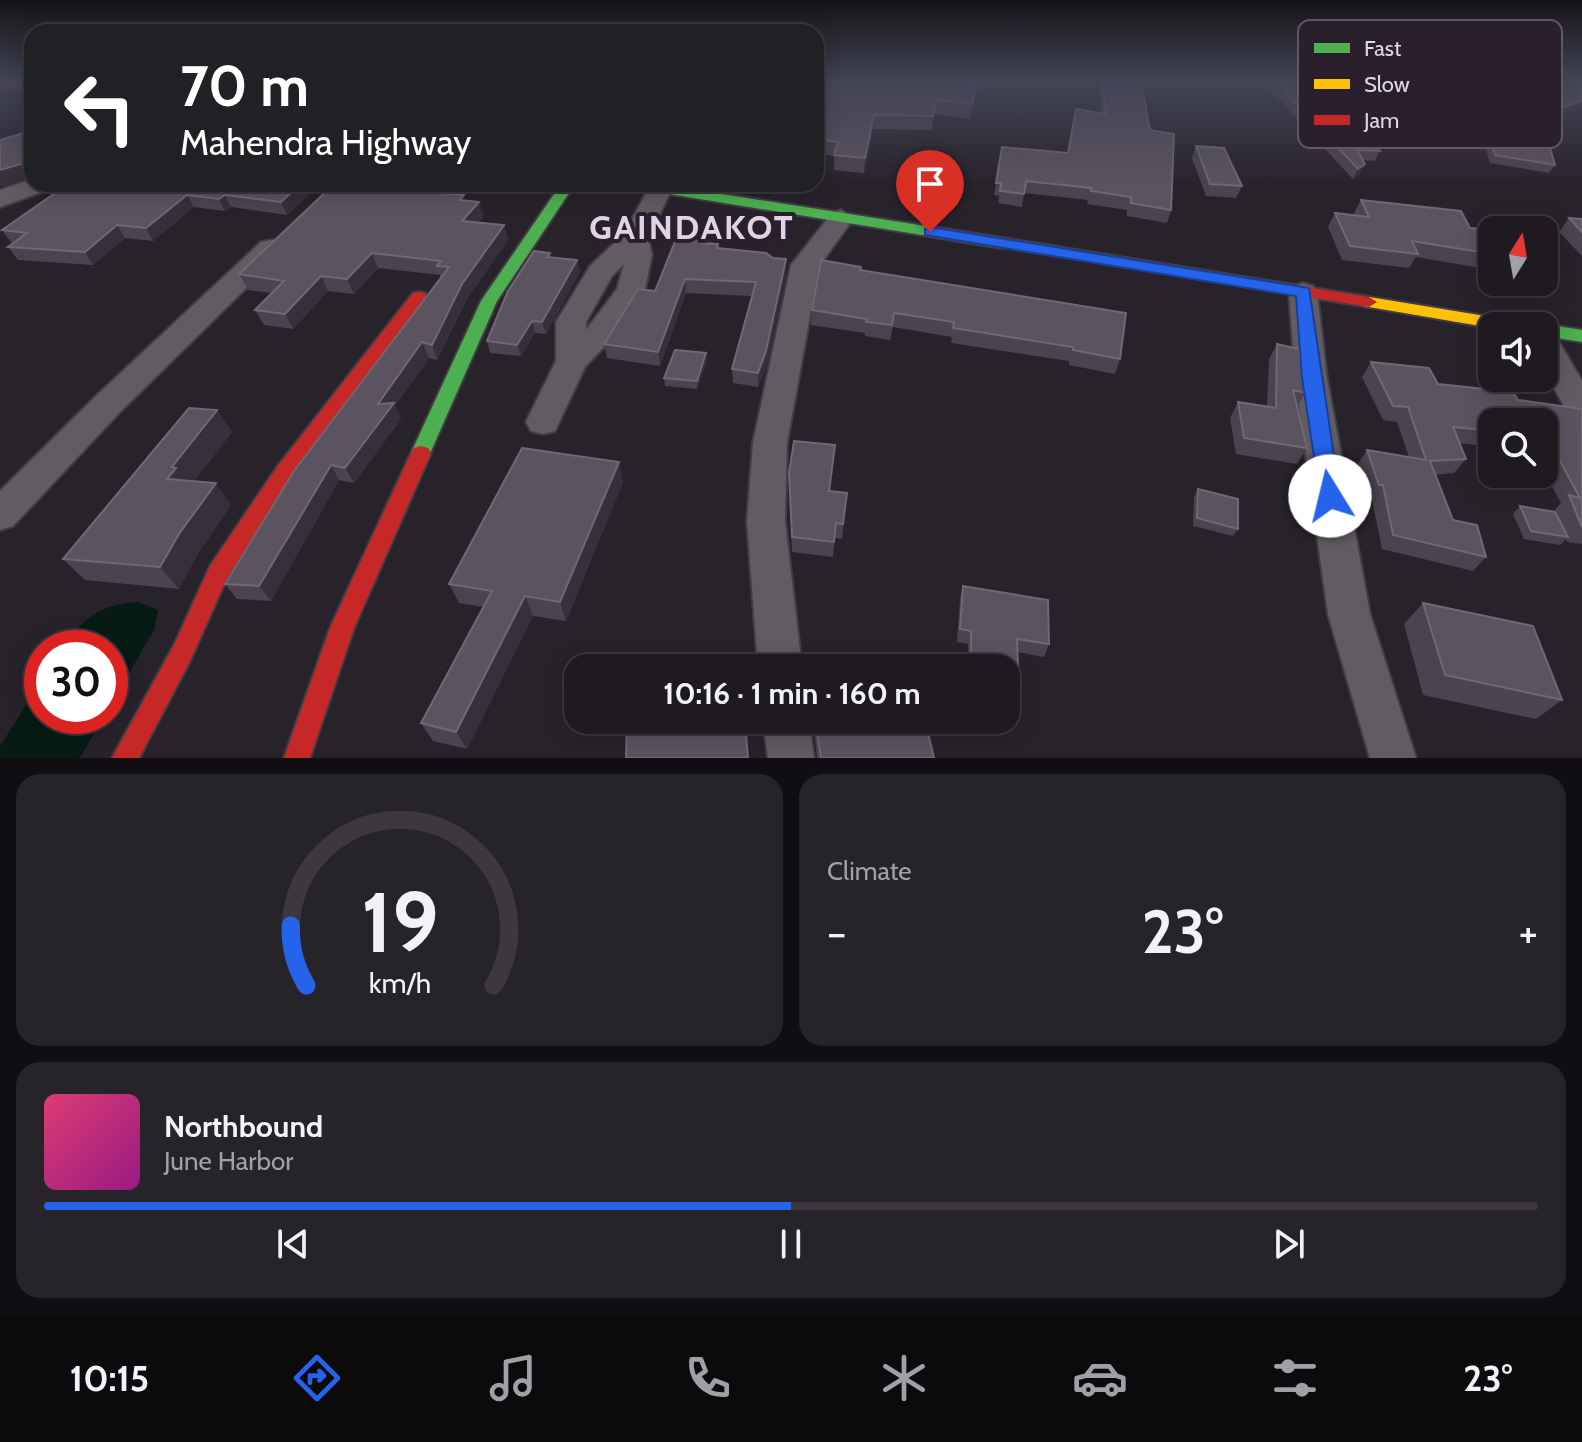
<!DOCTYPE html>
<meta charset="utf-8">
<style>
body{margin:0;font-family:Cabin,sans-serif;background:#262329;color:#f1f3f6;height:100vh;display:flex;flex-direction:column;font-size:30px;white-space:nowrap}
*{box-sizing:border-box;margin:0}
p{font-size:26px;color:#a1a1a5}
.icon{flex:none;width:44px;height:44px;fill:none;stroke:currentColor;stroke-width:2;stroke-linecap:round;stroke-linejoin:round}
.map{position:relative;height:758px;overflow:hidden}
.sheet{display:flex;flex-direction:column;gap:16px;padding:16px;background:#100e12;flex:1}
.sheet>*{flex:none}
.guide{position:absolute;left:24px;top:24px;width:800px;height:168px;border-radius:24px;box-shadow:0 4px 20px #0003,0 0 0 2px #3c383e;background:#202124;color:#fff;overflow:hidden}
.needle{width:52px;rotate:11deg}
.tools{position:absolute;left:1478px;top:216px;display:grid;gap:16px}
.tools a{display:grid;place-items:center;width:80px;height:80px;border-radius:16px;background:#1e1a20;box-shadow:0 4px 20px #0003,0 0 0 2px #3c383e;font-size:40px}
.speed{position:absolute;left:24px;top:630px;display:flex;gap:16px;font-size:40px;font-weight:700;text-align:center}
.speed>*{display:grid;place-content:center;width:104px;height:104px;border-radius:50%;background:#1e1a20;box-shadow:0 4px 20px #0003,0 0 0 2px #3c383e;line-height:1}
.speed .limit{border:12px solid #d22;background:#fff;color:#111}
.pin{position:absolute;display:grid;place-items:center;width:68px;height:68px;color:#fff;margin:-82px -34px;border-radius:50% 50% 50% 0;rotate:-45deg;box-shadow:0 0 8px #0007}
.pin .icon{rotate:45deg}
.me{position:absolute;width:88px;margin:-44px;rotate:351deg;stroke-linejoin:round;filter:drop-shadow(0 0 6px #0008)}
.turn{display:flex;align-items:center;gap:28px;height:168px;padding:0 24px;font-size:36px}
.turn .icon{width:104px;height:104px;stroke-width:2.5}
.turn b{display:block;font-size:56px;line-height:68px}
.big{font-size:60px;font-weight:700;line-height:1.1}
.sheet .widget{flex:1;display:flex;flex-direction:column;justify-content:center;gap:12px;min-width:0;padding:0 28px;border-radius:24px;background:#262329}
.sheet .dial{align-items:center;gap:0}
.dial svg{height:208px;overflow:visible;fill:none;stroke:#3c383e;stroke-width:7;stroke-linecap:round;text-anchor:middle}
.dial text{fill:#f1f3f6;stroke:none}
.song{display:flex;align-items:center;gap:24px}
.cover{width:96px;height:96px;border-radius:12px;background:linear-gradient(135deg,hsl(340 70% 55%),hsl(310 70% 35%))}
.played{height:8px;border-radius:4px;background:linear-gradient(90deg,#2563eb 50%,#3c383e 50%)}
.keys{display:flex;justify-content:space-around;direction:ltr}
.heat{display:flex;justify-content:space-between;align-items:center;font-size:44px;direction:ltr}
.sheet .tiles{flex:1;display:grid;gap:16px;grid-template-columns:1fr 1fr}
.widget:last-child{grid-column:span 2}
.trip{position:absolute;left:564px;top:654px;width:456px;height:80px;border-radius:24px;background:#1e1a20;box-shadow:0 4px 20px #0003,0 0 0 2px #3c383e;font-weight:700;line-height:80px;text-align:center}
.tab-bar{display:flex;height:128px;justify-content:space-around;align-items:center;background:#0c0a0d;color:#a1a1a5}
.tab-bar .icon{width:56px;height:56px}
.tab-bar .active{color:#2563eb}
.tab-bar b{font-size:36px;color:#f1f3f6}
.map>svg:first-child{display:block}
</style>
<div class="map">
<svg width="1582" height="758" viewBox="0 0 1582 758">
<rect width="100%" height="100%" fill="#28222a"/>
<!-- water -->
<g fill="#061b14">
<path d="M138,602L158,610L154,630L110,706V648H63C82,618 102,604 138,602Z"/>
<polygon points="42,680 42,716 104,716 80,758 0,758 0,746"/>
</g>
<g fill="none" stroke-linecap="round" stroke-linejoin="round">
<!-- street casing -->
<g stroke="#413d44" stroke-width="4">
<g id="street">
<polygon points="1315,81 1335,81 1332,100 1341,113 1338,118 1322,118 1310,100"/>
<polygon points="32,179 32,184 53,184 50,189 0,207 0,190"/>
<path d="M651,184H669L672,189L648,238L652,255L645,289L621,329L585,367L555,431L543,434L531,431L526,422L556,361V322L590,266L624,234ZM624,264L617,289L586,330V322L612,276Z"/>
<polygon points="841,210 854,218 819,266 787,443 785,521 802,668 758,668 747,521 753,443 791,265 832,213"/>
<polygon points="271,240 281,242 284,248 281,254 120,412 13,526 0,530 0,491 96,396 261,242"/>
<polygon points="1303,283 1313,286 1317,292 1327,378 1370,614 1416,758 1370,758 1328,614 1295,378 1289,292 1293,286"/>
<polygon points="1544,332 1555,335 1582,381 1582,421 1570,417 1544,370"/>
<polygon points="763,720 809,720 814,758 768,758"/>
</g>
</g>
<!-- fast casing -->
<g stroke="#413d44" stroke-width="4">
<g id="fast">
<polygon points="561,184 575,184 497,301 428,458 414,458 411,453 481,301"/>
<polygon points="625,184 658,184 1002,238 1010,243 1002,248 632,188"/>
<polygon points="1544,324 1582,330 1582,342 1544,336 1544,326 1538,326"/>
</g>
</g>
<!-- slow casing -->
<g stroke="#413d44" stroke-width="4">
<polygon id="slow" points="1369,297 1516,321 1524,326 1492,328 1363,306 1361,302"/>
</g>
<!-- jam casing -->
<g stroke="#413d44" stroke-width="4">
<g id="jam">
<polygon points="0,81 32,84 32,92 0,86"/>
<polygon points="1002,238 1369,297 1377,302 1369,307 997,246 994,243"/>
<polygon points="419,292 425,293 427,297 425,301 291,477 227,578 190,661 139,758 112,758 174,645 210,566 277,467 413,293"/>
<polygon points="421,446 428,448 431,453 354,628 310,758 284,758 330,628 411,453 414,448"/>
</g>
</g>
<!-- street -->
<use href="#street" fill="#605c62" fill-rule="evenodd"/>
<!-- fast -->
<use href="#fast" fill="#4caf50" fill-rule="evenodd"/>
<!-- slow -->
<use href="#slow" fill="#ffc107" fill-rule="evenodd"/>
<!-- jam -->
<use href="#jam" fill="#c62828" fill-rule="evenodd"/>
</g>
<!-- wall -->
<g fill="#4c4350">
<polygon points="816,81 980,81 970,119 934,114 932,130 873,129 864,173 834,170 834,156 816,153"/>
<polygon points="1101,81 1141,81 1150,130 1171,210 1167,223 1127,216 1127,210 1087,204 1088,200 1024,193 1022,207 998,203 999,196 994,195 1002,147 1067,153 1101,113 1099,89"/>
<polygon points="1262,81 1313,81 1312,92 1324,110 1339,118 1380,151 1375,161 1363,160 1365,164 1359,175 1353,179"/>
<polygon points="1582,81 1582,106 1542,121 1555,165 1549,173 1490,163 1486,149 1443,140 1443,119 1426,115 1431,107"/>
<polygon points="1196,146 1242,186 1236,198 1206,196 1192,158"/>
<polygon points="68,184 318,186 287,215 231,207 225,211 194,207 153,241 125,238 93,265 18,260 8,247 14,243 11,242 2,230"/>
<polygon points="465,200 484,216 478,222 504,225 508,240 467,299 437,360 429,358 395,406 401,419 354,483 339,480 271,601 237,599 225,584 441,278 440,275 378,268 354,294 328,291 293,329 264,325 255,310 272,293 248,290 239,274"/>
<polygon points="1361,200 1470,228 1492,230 1492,270 1416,257 1409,268 1342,260 1328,227 1335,213 1355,215 1354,213"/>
<polygon points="1569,218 1582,219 1582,256 1559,232"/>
<polygon points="702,241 702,243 718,248 773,258 786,259 786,273 767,365 758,387 733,383 732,369 752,296 686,293 660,366 607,358 604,344"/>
<polygon points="550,253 551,257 577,260 580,272 546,334 535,333 521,356 490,353 487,341"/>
<polygon points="861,267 861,270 1120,359 1115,374 1069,365 1069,361 951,343 952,337 893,327 890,340 865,336 865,333 811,325 812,310"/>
<polygon points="1277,344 1305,393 1297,408 1307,448 1297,464 1236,454 1230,418 1238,402 1267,407 1269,359"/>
<polygon points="707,361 697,389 665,386 664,378"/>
<polygon points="1371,362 1438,384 1518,400 1582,409 1582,544 1567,542 1566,539 1560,545 1524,539 1513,514 1520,506 1558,517 1555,510 1561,503 1544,471 1544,422 1492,422 1492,447 1459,443 1466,459 1454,473 1435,475 1453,520 1486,557 1473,571 1382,549 1372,500 1368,499 1357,465 1367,450 1409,457 1397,422 1383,420 1362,377"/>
<polygon points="217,410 232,432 194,481 231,505 197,555 179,589 85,580 63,559"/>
<polygon points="835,445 830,491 847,493 842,539 835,538 833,557 792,552 789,473"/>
<polygon points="623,482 566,621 533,616 467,749 433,741 421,723 483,607 459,603 449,584"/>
<polygon points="1198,489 1238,529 1233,536 1193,526 1194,497"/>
<polygon points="963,586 1049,644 1044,657 1017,652 1018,665 1013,677 1006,676 1006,668 968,668 968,644 957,642 960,599"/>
<polygon points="1423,603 1562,700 1536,719 1423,695 1404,624"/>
<polygon points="813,720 925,720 934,758 817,758"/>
</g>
<!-- shaded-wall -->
<g fill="#372f3a">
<polygon points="978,81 980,81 970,119 972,104"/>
<polygon points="1582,101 1582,106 1535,123 1540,115"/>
<polygon points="874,115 873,129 864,173 865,158"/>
<polygon points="32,161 32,178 0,187 0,170"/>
<polygon points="1365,164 1359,175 1353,179 1358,169"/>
<polygon points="301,184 317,184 318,186 287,215 281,202"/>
<polygon points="187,195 194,207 153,241 146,228"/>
<polygon points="225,195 231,207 225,211 219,199"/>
<polygon points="479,202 484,216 467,236 462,221"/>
<polygon points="117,225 125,238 93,265 85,252"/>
<polygon points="504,225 508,240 467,299 437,360 432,345 462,284"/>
<polygon points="372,253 378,268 354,294 347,279"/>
<polygon points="786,259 786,273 767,365 758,387 758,373"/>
<polygon points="577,260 580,272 546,334 542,322"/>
<polygon points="321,276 328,291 293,329 285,314"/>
<polygon points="685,279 686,293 660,366 658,352"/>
<polygon points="532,321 535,333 521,356 517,345"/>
<polygon points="422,342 429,358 395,406 401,419 354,483 345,468 378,404"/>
<polygon points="706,353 707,361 697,389 697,381"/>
<polygon points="217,410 232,432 190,486 167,479 172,467"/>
<polygon points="835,445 834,460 828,506 829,491"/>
<polygon points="619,462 623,482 566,621 560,602"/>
<polygon points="331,465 339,480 271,601 259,586"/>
<polygon points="216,483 231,505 197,555 179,589 160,567 179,534"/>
<polygon points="525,596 533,616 467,749 456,732"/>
</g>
<!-- building -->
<g fill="#5c5360" stroke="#706874" stroke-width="2">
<polygon points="816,81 978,81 972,104 936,100 933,116 874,115 865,158 834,155 838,142 816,139"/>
<polygon points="1102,81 1141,81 1150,130 1174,134 1171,210 1131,203 1131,197 1091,191 1091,188 1026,181 1024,194 1000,191 1001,183 996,183 1002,147 1068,153 1076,109 1106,114"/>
<polygon points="1275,81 1313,81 1312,92 1324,110 1336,111 1339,118 1356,120 1380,151 1357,150 1365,164 1358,169"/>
<polygon points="1453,81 1582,81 1582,101 1540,115 1555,165 1495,155 1491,141 1447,132 1447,111 1431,107"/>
<polygon points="30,131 32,131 32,161 0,170 0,140"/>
<polygon points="1196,146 1224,148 1242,186 1210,184"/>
<polygon points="68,184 301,184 281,202 225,195 219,199 187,195 146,228 117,225 85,252 8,247 27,233 2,230"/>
<polygon points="334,184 464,195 460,200 479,202 462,221 504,225 462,284 432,345 422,342 378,404 394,403 345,468 331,465 259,586 225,584 294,471 449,267 437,266 441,261 372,253 347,279 321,276 285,314 255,310 284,281 239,274"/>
<polygon points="1361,200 1461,211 1470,228 1492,230 1492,254 1412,241 1418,254 1350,246 1335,213 1369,217"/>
<polygon points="1569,218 1582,219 1582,232"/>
<polygon points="676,239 702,241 701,243 718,244 717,248 766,253 773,258 786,259 766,351 758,373 732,369 756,282 685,279 658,352 604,344 638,289 655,291"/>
<polygon points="534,251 550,253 547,257 577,260 542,322 532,321 517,345 487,341 508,291"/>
<polygon points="821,260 861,267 860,270 1126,313 1120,359 1073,350 1073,347 953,328 954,322 894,313 892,325 866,322 867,319 812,310"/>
<polygon points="1277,344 1299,349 1305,393 1293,390 1307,448 1244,438 1238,402 1276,408"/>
<polygon points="675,350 706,353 697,381 664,378"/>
<polygon points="1371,362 1429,368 1438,384 1513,392 1518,400 1582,409 1582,527 1569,495 1580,498 1547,437 1544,437 1544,422 1492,422 1492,431 1453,427 1466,459 1430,461 1453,520 1477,525 1486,557 1393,535 1383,485 1379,485 1367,450 1426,460 1408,407 1393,406"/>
<polygon points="189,408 217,410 172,467 176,468 167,479 216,483 179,534 160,567 63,559"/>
<polygon points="794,441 835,445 829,491 847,493 843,524 836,523 834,542 792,537 789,473"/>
<polygon points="522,448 619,462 560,602 525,596 456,732 421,723 492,591 449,584"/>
<polygon points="1198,489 1238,499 1238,529 1197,518"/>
<polygon points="1520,506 1555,512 1568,537 1531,531"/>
<polygon points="963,586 1048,600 1049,644 1017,639 1018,665 971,658 971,631 960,629"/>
<polygon points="1423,603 1533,626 1562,700 1445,675"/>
<polygon points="627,720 745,720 748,758 626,758"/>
<polygon points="815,720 925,720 934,758 821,758"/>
</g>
<!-- sky -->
<linearGradient id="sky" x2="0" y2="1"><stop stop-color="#161317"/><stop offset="0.43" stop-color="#424455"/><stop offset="1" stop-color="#424455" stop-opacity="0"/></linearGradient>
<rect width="1582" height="187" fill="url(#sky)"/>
<!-- route -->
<polygon fill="#2563eb" stroke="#184099" stroke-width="2" points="930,227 1309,288 1340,496 1337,502 1323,502 1320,496 1302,378 1296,296 925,235 925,229"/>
<g text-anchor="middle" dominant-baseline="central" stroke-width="8" stroke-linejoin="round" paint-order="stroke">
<!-- district labels -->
<g font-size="34" font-weight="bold" letter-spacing="2" fill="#e0d3e6" stroke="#291f2d">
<text x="692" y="227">GAINDAKOT</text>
</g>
</g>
<!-- legend -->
<rect x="1298" y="20" width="264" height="128" rx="12" fill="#291f2d" stroke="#605763" stroke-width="2"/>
<rect x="1314" y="43" width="36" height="10" fill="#4caf50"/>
<rect x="1314" y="79" width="36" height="10" fill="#ffc107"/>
<rect x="1314" y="115" width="36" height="10" fill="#c62828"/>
<g font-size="22" fill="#dfd9e2">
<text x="1364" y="56">Fast</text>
<text x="1364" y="92">Slow</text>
<text x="1364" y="128">Jam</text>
</g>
</svg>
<div class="tools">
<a><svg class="needle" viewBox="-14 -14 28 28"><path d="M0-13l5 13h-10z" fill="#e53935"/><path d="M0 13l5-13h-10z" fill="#a1a1a5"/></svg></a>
<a><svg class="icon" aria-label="sound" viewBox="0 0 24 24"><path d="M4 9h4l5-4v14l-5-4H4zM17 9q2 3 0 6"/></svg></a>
<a><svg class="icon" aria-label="search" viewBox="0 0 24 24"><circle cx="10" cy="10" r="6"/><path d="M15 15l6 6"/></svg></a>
</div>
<div class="speed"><div class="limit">30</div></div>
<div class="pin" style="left:930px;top:232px;background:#d93025"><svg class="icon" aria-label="arrive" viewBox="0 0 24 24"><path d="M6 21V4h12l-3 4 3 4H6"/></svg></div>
<svg class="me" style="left:1330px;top:496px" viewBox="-20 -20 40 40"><circle r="19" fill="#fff"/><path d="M0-13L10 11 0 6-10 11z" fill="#2563eb"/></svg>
<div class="trip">10:16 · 1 min · 160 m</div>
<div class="guide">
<div class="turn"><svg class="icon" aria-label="left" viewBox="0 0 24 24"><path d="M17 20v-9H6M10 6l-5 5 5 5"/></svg><div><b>70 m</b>Mahendra Highway</div></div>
</div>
</div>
<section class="sheet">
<div class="tiles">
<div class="widget dial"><svg viewBox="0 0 100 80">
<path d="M14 69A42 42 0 1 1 86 69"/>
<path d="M14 69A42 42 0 0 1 8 46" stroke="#2563eb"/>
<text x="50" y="56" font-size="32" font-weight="700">19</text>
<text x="50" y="72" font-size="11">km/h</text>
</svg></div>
<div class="widget"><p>Climate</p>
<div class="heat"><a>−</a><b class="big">23°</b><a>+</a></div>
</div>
<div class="widget">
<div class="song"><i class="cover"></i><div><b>Northbound</b><p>June Harbor</p></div></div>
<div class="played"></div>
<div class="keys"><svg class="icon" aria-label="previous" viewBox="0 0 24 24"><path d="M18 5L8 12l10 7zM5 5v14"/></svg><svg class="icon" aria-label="pause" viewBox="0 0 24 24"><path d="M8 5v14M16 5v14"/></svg><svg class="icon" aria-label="next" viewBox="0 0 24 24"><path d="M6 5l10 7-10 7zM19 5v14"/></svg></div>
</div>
</div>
</section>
<nav class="tab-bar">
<b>10:15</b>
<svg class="icon active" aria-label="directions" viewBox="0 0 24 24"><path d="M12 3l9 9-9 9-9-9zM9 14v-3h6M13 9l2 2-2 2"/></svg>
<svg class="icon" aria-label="music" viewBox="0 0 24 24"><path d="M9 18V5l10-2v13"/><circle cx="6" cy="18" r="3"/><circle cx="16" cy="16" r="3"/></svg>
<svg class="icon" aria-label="phone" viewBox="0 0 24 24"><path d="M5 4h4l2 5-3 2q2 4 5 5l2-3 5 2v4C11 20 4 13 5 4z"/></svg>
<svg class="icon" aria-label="climate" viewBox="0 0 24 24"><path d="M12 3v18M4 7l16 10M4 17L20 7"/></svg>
<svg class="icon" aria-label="car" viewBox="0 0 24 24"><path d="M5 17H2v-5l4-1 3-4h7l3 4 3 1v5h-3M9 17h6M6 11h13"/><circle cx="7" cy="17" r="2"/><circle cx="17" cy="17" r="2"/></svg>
<svg class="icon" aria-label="filters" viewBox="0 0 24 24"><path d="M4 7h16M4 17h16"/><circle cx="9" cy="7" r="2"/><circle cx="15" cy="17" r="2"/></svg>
<b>23°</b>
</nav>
